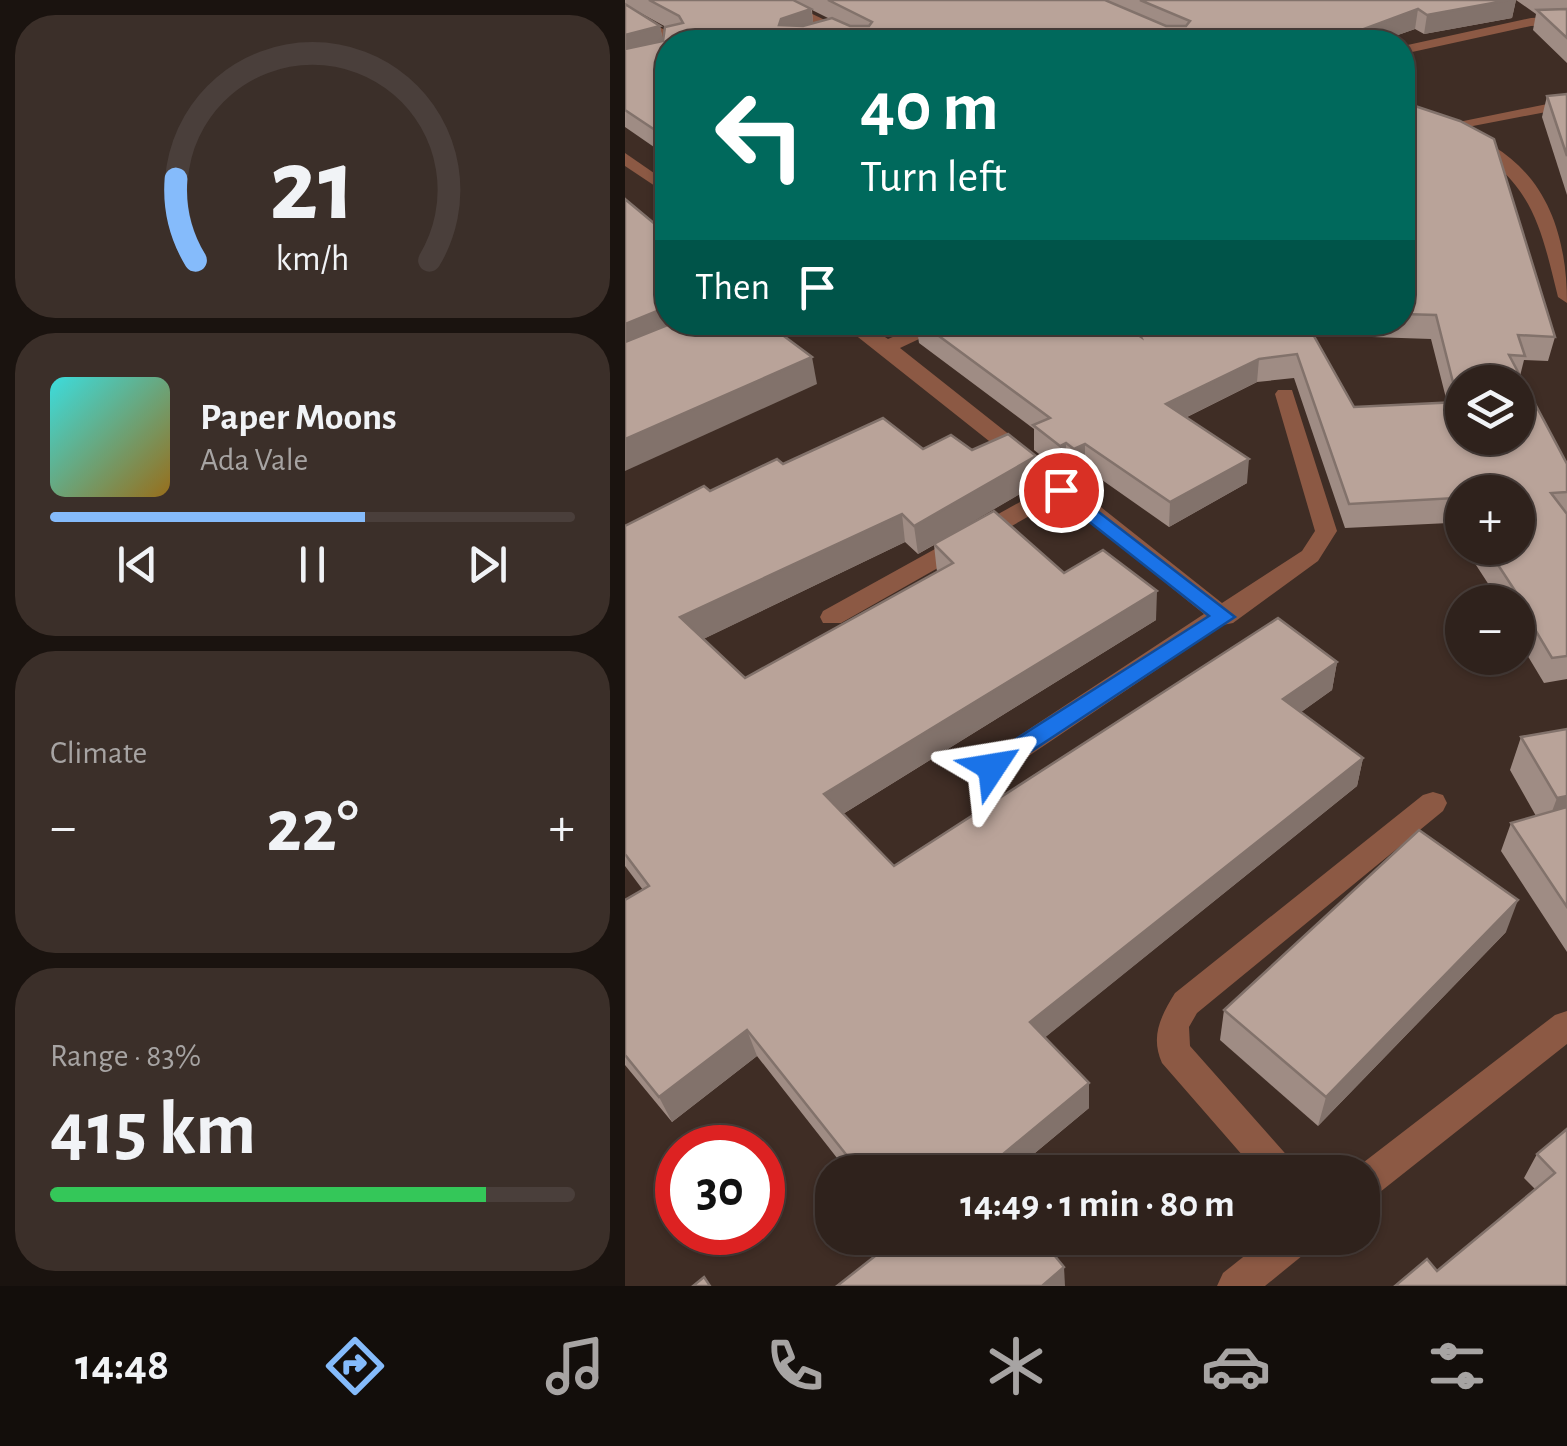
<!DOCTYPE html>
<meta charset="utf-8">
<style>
body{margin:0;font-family:"Alegreya Sans",sans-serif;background:#3b2f29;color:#f1f3f6;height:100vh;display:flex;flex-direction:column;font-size:38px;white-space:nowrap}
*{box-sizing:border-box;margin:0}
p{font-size:32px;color:#a7a4a3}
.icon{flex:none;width:55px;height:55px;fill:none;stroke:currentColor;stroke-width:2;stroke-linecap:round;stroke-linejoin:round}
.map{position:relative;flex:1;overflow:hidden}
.sheet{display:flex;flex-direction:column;gap:15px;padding:15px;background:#1a130f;width:625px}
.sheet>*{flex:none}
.top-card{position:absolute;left:30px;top:30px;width:760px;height:305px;border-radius:40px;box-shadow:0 2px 8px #0004,0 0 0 2px #4a3f3b;background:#00695c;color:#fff;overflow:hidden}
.fabs{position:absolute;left:820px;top:365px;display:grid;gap:20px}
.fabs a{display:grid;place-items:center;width:90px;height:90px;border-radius:50%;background:#2f221c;box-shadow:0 2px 8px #0004,0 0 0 2px #4a3f3b;font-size:50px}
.speed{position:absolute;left:30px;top:1125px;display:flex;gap:20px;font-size:50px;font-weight:700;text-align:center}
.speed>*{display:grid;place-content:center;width:130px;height:130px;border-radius:50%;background:#2f221c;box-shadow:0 2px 8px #0004,0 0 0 2px #4a3f3b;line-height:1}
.speed .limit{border:15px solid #d22;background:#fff;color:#111}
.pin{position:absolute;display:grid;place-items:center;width:85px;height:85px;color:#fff;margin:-42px;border:5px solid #fff;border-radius:50%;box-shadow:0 2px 10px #0007}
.me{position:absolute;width:110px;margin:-55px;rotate:57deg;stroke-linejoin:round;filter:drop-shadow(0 0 8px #0008)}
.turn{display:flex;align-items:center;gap:35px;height:210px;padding:0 40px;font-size:45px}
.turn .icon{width:130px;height:130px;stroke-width:2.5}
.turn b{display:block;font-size:70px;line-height:85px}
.then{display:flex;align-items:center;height:95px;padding:0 40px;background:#0003;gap:20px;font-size:38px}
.big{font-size:75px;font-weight:600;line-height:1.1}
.sheet .card{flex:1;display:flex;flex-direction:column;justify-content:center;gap:15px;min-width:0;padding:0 35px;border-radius:40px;background:#3b2f29}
.sheet .dial{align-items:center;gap:0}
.dial svg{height:260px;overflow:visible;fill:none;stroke:#4a3f3b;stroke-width:7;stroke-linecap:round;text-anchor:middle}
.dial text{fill:#f1f3f6;stroke:none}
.song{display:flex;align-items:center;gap:30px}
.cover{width:120px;height:120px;border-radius:15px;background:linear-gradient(135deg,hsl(180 70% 55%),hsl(40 70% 35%))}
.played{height:10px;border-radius:5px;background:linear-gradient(90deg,#85bbfb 60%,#4a3f3b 60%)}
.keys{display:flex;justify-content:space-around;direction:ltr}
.heat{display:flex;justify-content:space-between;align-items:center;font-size:55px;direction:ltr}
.charge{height:15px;border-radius:8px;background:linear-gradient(90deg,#34c759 83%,#4a3f3b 0)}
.trip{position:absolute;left:190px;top:1155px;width:565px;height:100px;border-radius:40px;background:#2f221c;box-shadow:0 2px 8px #0004,0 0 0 2px #4a3f3b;font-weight:600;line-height:100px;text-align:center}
.dock{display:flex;height:160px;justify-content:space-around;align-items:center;background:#130e0b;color:#a7a4a3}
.dock .icon{width:70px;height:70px}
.dock .current{color:#85bbfb}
.dock b{font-size:45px;color:#f1f3f6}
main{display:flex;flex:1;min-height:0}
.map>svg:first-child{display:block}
</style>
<main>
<section class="sheet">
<div class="card dial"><svg viewBox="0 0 100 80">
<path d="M14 69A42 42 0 1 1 86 69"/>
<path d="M14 69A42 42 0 0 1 8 44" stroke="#85bbfb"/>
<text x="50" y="56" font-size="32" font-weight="700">21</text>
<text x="50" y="72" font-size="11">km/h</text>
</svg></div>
<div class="card">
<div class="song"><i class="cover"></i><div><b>Paper Moons</b><p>Ada Vale</p></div></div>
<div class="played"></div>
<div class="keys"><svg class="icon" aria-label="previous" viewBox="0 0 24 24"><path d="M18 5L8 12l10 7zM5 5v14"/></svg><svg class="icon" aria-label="pause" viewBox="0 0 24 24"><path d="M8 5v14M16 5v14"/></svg><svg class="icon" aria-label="next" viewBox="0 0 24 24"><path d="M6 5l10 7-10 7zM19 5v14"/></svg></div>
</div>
<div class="card"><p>Climate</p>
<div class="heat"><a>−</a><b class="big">22°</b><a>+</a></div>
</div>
<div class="card"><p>Range · 83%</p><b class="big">415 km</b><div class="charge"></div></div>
</section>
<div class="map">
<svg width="942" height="1286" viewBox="0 0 942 1286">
<rect width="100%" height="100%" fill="#3f2d25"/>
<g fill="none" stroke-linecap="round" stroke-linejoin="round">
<!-- street -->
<g fill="#8c5944" fill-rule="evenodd">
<polygon points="141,0 158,0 246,42 229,42"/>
<polygon points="0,8 56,39 58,42 42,43 0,18"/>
<polygon points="942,16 942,24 906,26 778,54 778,46 906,18"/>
<polygon points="942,100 942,108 822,131 814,126"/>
<path d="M839,136C851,134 858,140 868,146C925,180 942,241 942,303L933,297C915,224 908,184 839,142Z"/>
<polygon points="0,153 42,182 42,194 0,166"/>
<polygon points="214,322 237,322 263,339 303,322 330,322 275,348 597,603 677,551 690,531 650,394 653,390 667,390 712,531 693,561 608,623 598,625 377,774 357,774 353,767 357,760 579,614 436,498 216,623 198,623 195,617 198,611 422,487"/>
<path d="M808,792L818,795L822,803L818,811L572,1013L564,1027L565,1046L666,1160L671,1172H632L537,1063C525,1036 536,1016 550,993L798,795Z"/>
<polygon points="942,1011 942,1044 750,1196 738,1201 738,1172 726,1172 930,1015"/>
<polygon points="642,1238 688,1238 683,1251 640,1286 592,1286 598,1273"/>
</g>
</g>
<!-- wall -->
<g fill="#9f8c84" fill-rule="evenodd">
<path d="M0,0H891L887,18L799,34L790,29L753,42H42V156L0,127ZM1,5L41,27L38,41L35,26ZM187,10L205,19L188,23Z"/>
<polygon points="891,0 942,0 942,63 908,30 911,14"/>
<polygon points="942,94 942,195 917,117 922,96"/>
<path d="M778,102L930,337L923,361L899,360L895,376L942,464V679L919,683L892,638V602H875L840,548H892L838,492V544L824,523L720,528L669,378L632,382L562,417L622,483L544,527L460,468L449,474L441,468L436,471L409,450V429L294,343L291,323L276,330L266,322H494L501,327L499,322H778ZM688,335L806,339L822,402L729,407Z"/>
<path d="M298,449L347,450L411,456L412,484L326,534L439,573L531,620L218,814L269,866L712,662L707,690L676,712L738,758L732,786L420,1037L464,1083V1108L387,1172H223L132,1056L47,1122L0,1065V900L18,890L0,866V526L85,491L158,464ZM280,542L293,554L309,545L312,572L120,678L78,639Z"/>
<polygon points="942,729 942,952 876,851 886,823 911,816 885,770 896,737"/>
<polygon points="881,932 693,1126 595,1040 599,1010"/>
<polygon points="942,1129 942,1286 812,1271 910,1189 899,1178 912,1154"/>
</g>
<!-- shaded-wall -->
<g fill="#82726b">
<polygon points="884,0 891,0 887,18 799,34 802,15"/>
<polygon points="186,9 189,28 154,25 156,19"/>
<polygon points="793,9 790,29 753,42 704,42"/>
<polygon points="35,26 39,46 0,56 0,35"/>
<polygon points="42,307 42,322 78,322 0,354 0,324"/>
<polygon points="275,322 291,322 291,323 276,330"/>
<polygon points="187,357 192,384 0,471 0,439"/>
<polygon points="634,359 632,382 540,428 541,404"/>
<polygon points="441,443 441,468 436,471 435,446"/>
<polygon points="460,444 460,468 449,474 449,449"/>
<polygon points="411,456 412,484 293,554 289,526"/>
<polygon points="624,459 622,483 544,527 545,502"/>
<polygon points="277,514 280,542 64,646 55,617"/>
<polygon points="532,591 531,620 205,822 199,794"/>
<polygon points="712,662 707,690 654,728 658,699"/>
<polygon points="738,758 732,786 407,1048 405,1022"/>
<polygon points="942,796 942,826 920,830 932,798"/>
<polygon points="893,900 881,932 693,1126 701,1097"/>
<polygon points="122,1030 132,1056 47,1122 34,1097"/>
<polygon points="464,1083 464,1108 387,1172 360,1172 360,1169"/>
<polygon points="439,1267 440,1286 417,1286"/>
</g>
<!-- building -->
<g fill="#b9a399" stroke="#82726b" stroke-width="2.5" fill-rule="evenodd">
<polygon points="24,0 168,0 186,9 156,19 154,25 178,26 207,18 225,26 244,26 247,22 203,0 480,0 541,26 561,26 565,21 515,0 884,0 802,15 793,9 704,42 42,42 42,138 0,110 0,49 38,41 40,27 58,23 54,16"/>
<polygon points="0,4 35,26 0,35"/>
<polygon points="942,9 942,38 912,10"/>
<polygon points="942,94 942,156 922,96"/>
<path d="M778,102L835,121L869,139L930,337L893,335L900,356L884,355L942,464V492L926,493L942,514V656L927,658L896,606H900L862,548H892V492H838V510L830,498L724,504L672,354L634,359L541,404L624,459L545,502L460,444L449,449L441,443L435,446L408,425L425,418L295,322H494L516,337L509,322H681L729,407L833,402L811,315L778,314ZM838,382H892V438H838Z"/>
<polygon points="0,199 42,234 42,307 0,324"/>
<polygon points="50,322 140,322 187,357 0,439 0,342"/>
<polygon points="258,418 298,449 326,435 347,450 383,434 411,456 289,526 277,514 55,617 120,678 328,563 309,544 369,511 439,573 478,550 532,591 199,794 269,866 653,618 712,662 658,699 738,758 405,1022 464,1083 360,1169 363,1172 235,1172 122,1030 34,1097 0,1055 0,900 24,886 0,854 0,526 79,486 85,491 152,459 158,464"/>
<polygon points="942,729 942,796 932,798 896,737"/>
<polygon points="942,807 942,907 886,823"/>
<polygon points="794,830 893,900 701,1097 599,1010"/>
<polygon points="942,1129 942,1286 770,1286 802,1259 812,1271 930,1173 912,1154"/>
<polygon points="273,1238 415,1238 439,1267 417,1286 212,1286"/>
<polygon points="79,1277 85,1286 68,1286"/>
</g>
<!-- route -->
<polygon fill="#1a73e8" stroke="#114b97" stroke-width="2.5" points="436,483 610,617 367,777 358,774 355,767 358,760 584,616 429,494 429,485"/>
</svg>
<div class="fabs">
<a><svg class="icon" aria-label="layers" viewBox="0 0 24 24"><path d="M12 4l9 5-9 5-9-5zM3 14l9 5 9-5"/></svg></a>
<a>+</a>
<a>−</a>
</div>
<div class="speed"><div class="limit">30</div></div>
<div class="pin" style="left:436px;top:490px;background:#d93025"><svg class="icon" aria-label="arrive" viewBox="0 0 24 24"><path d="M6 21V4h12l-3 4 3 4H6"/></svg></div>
<svg class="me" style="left:367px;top:767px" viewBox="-20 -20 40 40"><path d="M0-17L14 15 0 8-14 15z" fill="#1a73e8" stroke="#fff" stroke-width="4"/></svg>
<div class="trip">14:49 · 1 min · 80 m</div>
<div class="top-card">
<div class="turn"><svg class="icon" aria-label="left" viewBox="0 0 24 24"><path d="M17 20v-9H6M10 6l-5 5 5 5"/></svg><div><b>40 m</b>Turn left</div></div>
<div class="then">Then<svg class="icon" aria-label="arrive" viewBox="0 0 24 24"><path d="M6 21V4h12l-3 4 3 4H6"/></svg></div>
</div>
</div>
</main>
<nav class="dock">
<b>14:48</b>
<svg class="icon current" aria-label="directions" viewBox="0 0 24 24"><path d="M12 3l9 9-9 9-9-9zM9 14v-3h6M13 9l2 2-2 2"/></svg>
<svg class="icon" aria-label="music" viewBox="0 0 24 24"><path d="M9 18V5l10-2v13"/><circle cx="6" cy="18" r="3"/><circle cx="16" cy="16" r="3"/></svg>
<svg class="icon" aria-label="phone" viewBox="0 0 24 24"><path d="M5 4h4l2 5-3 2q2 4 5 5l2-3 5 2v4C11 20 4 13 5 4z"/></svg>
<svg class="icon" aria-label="climate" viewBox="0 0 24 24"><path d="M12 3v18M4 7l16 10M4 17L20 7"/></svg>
<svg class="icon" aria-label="car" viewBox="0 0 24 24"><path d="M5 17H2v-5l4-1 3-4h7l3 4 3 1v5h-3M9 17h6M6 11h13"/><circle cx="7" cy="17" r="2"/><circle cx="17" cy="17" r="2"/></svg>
<svg class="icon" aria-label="filters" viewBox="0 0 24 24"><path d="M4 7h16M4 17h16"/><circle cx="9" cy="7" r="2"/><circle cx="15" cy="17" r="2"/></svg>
</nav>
